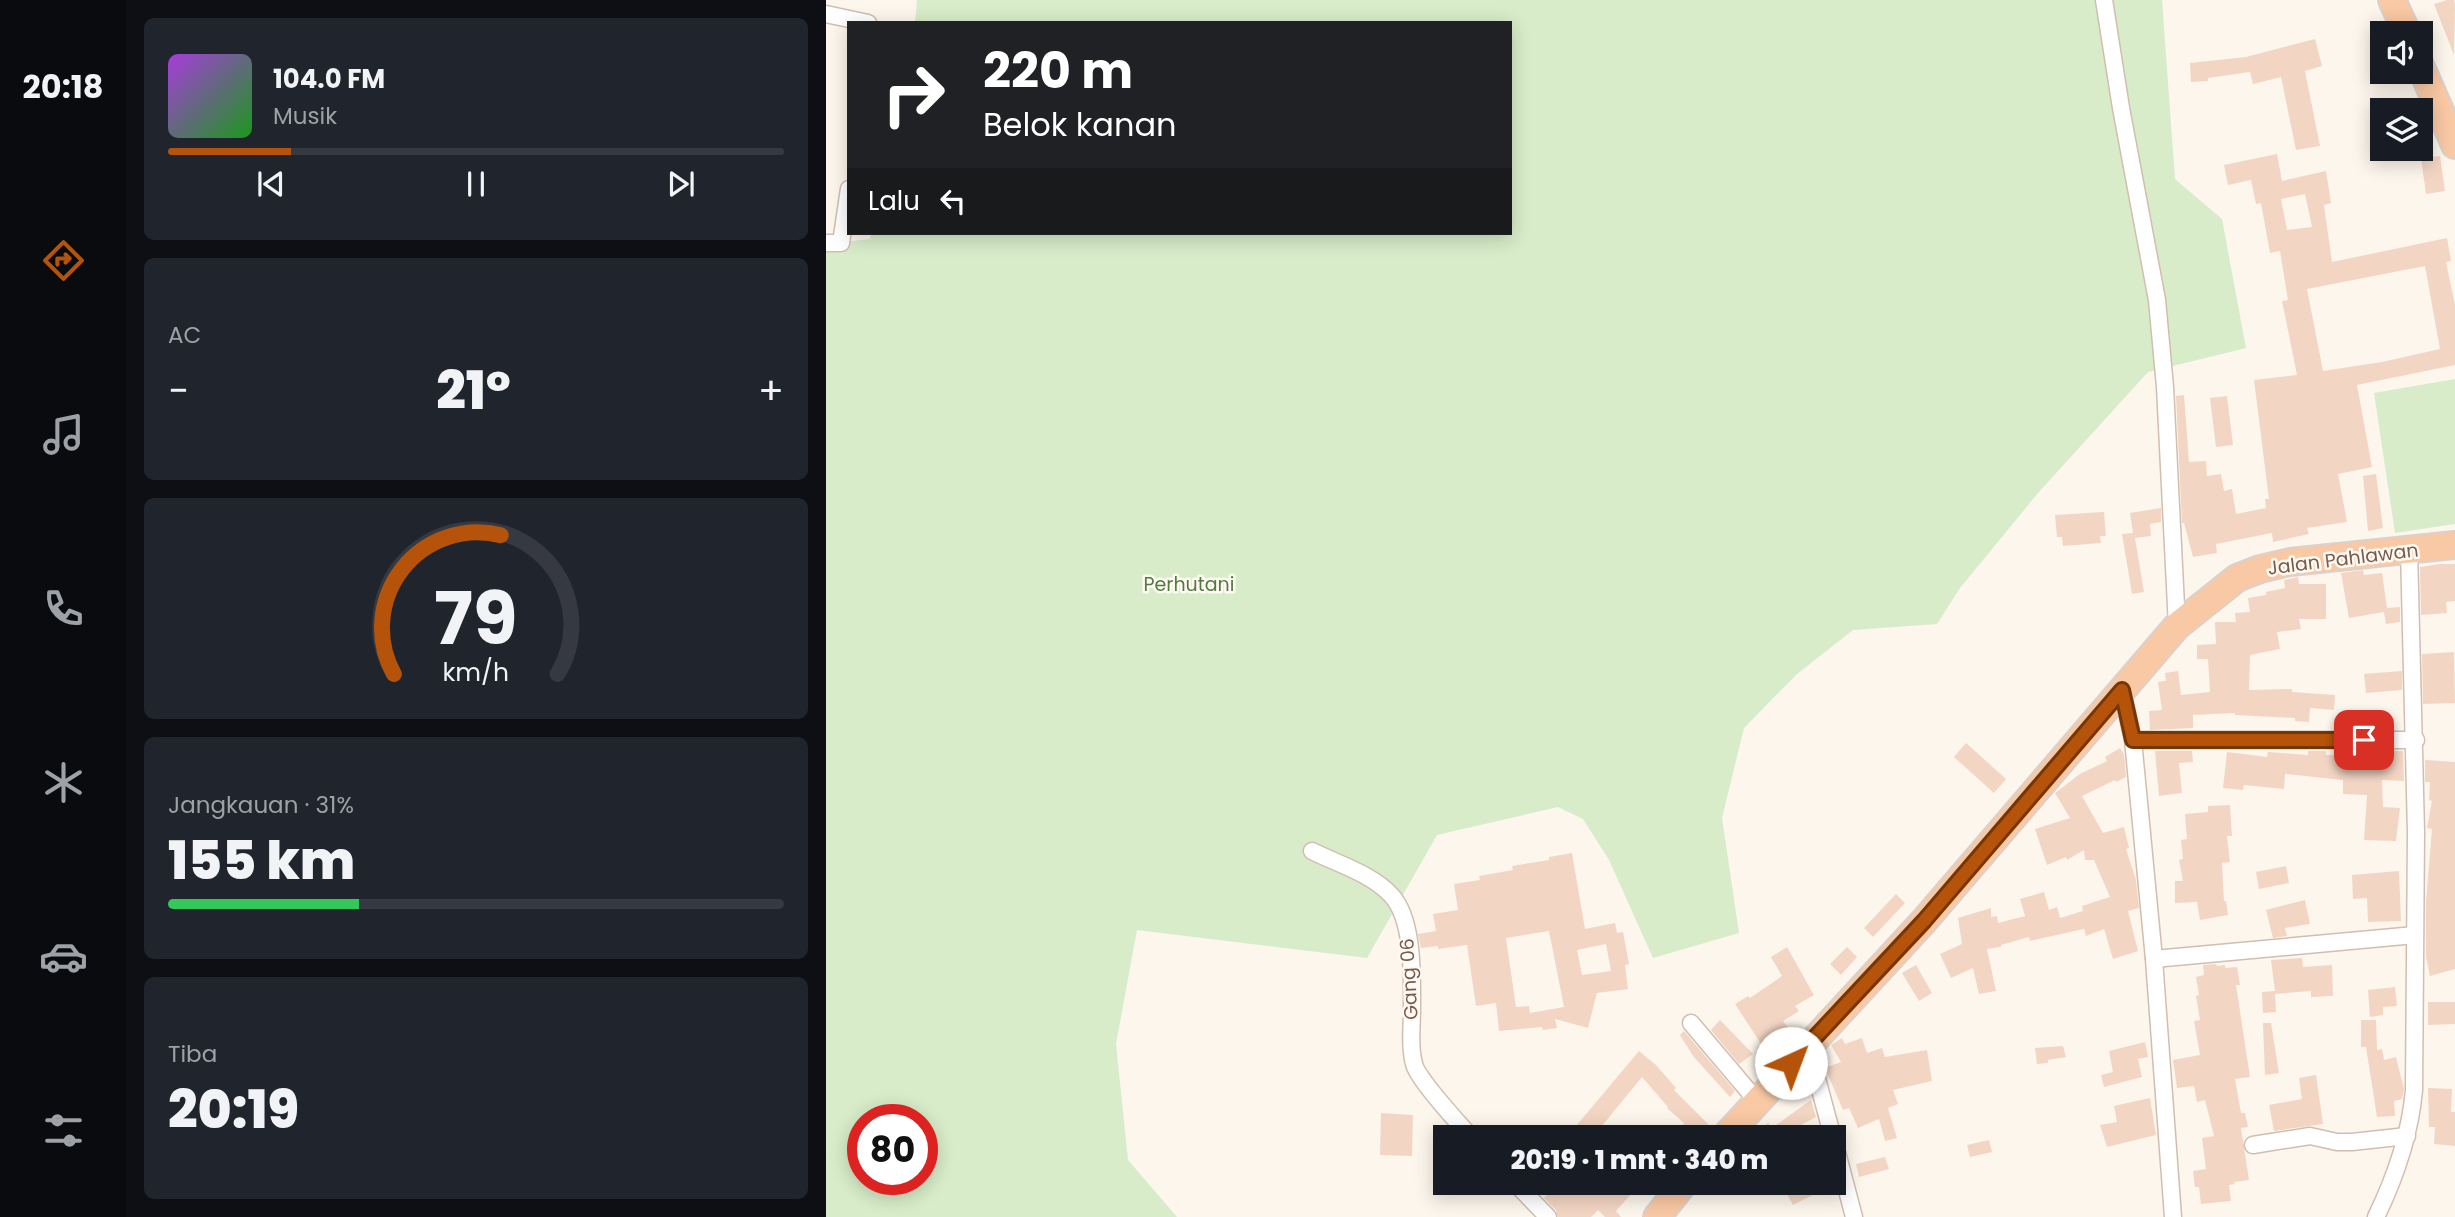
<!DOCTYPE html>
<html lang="id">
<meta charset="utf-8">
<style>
body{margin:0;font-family:Poppins,sans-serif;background:#20242c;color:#f1f3f6;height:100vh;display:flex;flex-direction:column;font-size:26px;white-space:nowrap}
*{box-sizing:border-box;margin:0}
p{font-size:23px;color:#9ea1a6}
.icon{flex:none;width:38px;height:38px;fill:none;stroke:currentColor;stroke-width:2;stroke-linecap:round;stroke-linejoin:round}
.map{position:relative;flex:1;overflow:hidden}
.details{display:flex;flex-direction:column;gap:18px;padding:18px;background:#0d0f14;width:700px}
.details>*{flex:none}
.banner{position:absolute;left:21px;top:21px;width:665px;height:214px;border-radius:0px;box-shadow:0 4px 18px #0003;background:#202124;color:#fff;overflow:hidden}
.fabs{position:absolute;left:1544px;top:21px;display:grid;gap:14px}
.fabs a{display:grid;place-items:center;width:63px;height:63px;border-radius:0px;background:#171b24;box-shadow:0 4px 18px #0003;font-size:35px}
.speed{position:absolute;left:21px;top:1104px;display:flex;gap:14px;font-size:35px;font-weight:700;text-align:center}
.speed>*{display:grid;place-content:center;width:91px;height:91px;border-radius:50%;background:#171b24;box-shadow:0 4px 18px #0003;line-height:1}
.speed .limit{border:10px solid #d22;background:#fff;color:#111}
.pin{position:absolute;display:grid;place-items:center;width:60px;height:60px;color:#fff;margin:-30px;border-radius:14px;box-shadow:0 4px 10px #0006}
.me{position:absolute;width:77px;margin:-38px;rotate:43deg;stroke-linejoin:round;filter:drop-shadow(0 0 5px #0008)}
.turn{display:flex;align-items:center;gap:24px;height:147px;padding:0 21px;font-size:32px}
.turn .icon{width:91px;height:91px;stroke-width:2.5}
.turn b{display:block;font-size:49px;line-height:60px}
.then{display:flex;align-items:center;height:66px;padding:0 21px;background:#0003;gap:14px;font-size:26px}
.big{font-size:52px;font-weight:800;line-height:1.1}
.details .tile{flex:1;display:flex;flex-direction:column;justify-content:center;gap:10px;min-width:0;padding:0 24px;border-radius:10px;background:#20242c}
.details .dial{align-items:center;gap:0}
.dial svg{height:182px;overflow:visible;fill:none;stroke:#363941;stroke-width:7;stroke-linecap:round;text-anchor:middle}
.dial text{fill:#f1f3f6;stroke:none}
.song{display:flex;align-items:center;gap:21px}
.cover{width:84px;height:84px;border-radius:10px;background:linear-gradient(135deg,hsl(280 70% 55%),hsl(120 70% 35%))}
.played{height:7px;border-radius:4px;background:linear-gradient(90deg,#b45309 20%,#363941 20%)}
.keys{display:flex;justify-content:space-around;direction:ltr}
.heat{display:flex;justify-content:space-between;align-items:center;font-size:38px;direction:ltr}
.charge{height:10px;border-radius:5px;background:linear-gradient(90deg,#34c759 31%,#363941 0)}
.trip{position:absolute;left:607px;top:1125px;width:413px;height:70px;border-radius:0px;background:#171b24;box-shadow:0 4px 18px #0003;font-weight:800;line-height:70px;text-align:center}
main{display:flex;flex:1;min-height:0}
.menu{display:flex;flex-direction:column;width:126px;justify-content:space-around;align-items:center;background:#090b0e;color:#9ea1a6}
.menu .icon{width:49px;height:49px}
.menu .current{color:#b45309}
.menu b{font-size:32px;color:#f1f3f6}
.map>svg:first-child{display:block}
</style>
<main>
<nav class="menu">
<b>20:18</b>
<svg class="icon current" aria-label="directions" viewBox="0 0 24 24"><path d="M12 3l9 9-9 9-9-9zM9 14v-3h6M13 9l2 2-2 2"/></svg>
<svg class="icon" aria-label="music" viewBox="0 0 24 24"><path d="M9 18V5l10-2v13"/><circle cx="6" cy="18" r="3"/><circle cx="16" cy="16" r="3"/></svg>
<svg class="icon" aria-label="phone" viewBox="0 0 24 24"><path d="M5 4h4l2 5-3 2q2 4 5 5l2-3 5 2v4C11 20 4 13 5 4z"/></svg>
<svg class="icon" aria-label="climate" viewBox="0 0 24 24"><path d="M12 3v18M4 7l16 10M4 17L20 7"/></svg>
<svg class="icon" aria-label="car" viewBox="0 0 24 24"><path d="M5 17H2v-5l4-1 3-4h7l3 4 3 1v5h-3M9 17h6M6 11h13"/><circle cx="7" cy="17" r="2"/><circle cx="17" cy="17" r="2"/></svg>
<svg class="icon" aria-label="filters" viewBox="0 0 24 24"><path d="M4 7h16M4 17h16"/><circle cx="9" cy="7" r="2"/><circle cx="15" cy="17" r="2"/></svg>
</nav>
<section class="details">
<div class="tile">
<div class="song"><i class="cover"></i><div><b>104.0 FM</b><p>Musik</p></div></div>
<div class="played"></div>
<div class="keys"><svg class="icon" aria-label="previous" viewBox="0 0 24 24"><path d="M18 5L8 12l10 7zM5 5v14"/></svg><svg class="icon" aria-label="pause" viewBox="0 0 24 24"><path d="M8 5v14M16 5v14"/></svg><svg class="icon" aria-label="next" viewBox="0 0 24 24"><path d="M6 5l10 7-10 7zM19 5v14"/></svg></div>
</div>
<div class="tile"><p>AC</p>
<div class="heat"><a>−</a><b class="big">21°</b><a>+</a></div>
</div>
<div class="tile dial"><svg viewBox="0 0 100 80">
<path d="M14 69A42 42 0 1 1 86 69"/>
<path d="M14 69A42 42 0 0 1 61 8" stroke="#b45309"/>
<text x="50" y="56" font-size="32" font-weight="700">79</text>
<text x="50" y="72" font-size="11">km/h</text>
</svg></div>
<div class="tile"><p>Jangkauan · 31%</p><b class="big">155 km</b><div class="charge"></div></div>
<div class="tile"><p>Tiba</p><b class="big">20:19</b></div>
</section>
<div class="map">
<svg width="1629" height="1217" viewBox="0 0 1629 1217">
<rect width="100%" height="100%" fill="#fdf6ec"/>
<!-- green -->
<g fill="#d8ecc9" fill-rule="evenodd">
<path d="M91,0H1336L1349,179L1396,219L1420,348L1322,372L1212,493L1134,588L1111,624L1027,630L971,674L918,728L896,818L913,933L827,958L783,860L757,819L732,807L611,835L541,958L311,930L290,1044L302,1160L351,1217H0V244L44,239L45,233H684V23H89ZM37,1120H96V1180H37Z"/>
<polygon points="1629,379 1629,524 1569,533 1548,393"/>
</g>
<!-- building -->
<g fill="#f3d5c3" fill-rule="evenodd">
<polygon points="1621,0 1628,0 1629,5 1628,55 1608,4"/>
<polygon points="1489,39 1496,66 1479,71 1494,146 1470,150 1455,77 1427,84 1424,72 1382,78 1382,81 1365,82 1364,63 1420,57"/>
<path d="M1451,154L1456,181L1500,171L1505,203L1498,205L1506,262L1621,238L1625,261L1620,262L1629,305V365L1531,385L1546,467L1512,474L1521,522L1481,528L1483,534L1447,542L1446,533L1390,544L1391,553L1367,557L1358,523H1356L1350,396L1358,395L1363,462L1380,461L1381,476L1395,474L1398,491L1406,489L1410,514L1440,508L1439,499H1443L1428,380L1471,375L1456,301L1462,300L1454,251L1444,253L1435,203L1430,204L1425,180L1402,185L1398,165ZM1479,194L1486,227L1461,230L1455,199ZM1599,266L1614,349L1556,362L1497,371L1481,289Z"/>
<polygon points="1614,156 1619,191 1600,194 1595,158"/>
<polygon points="1401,396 1407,445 1390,447 1384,398"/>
<polygon points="1550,474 1557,528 1542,531 1537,476"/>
<polygon points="1335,508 1335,522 1324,524 1325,536 1309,538 1318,592 1306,594 1296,534 1307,533 1304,513"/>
<polygon points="1278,512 1280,536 1274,536 1275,543 1237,546 1236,537 1231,537 1229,515"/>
<polygon points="1614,564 1629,564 1629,601 1620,602 1621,613 1595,615 1594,567"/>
<polygon points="1537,570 1538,575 1556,573 1561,608 1574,607 1574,622 1560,624 1558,612 1523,618 1515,573"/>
<polygon points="1472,577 1473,584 1500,584 1500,619 1473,619 1475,629 1451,632 1454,649 1424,655 1423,690 1466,689 1466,692 1509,695 1508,710 1484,708 1483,722 1469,721 1469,718 1409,715 1409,713 1367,715 1367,728 1324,730 1323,711 1336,710 1332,682 1340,681 1339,673 1352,671 1355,695 1384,692 1382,659 1371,659 1371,645 1390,644 1389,622 1410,622 1409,613 1424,612 1422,598 1440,595 1440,592 1459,588 1458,580"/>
<polygon points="1628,652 1629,703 1597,704 1596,654"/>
<polygon points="1576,671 1576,690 1540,693 1538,674"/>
<polygon points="1140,743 1180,779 1168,793 1128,757"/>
<polygon points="1294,748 1298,754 1300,777 1290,782 1289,780 1256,796 1277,833 1298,827 1303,848 1300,849 1310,880 1313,908 1302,911 1312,951 1287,959 1278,929 1260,936 1258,929 1204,941 1203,937 1175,945 1175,947 1161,949 1170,991 1153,994 1147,968 1125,978 1114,954 1136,944 1132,918 1165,908 1165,917 1171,916 1172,923 1199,916 1194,899 1218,892 1223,910 1231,907 1234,918 1257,911 1256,906 1284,897 1268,860 1259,860 1258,850 1241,860 1240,857 1221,865 1209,829 1244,818 1229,793 1254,774 1281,761 1279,757"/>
<polygon points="1329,751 1366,751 1367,762 1353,763 1356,793 1333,796"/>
<polygon points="1482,751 1500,751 1500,755 1537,756 1537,760 1563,759 1564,751 1577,751 1578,781 1556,780 1557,807 1574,808 1570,841 1538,840 1541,795 1517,794 1517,780 1459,774 1458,789 1418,785 1417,790 1397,788 1401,752 1441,757 1442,752 1482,755"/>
<polygon points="1599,760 1629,762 1629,969 1604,976 1600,957 1600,902 1606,829 1601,828 1606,801 1603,800 1604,782 1599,782"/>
<polygon points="1404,805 1406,836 1401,836 1404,862 1396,863 1398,901 1400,901 1402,915 1374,920 1371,902 1349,903 1349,881 1357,881 1353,860 1357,859 1355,840 1361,839 1359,814 1382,812 1382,806"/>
<path d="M746,853L759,929L789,923L791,933L797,932L803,964L799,965L802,989L771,993L762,1028L729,1019L731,1028L717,1030L716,1027L673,1031L670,1003L650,1006L641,945L612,949V946L595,948L592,934L610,931L607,914L632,910L628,884L654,880L653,876L687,870L686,866L723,860V857ZM723,931L738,1007L704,1013L703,1006L690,1007L680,938ZM780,944L785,971L756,975L751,950Z"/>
<polygon points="1460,866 1463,883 1433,889 1430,872"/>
<polygon points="1573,871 1575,921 1542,922 1541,898 1527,899 1526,875"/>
<polygon points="1070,894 1079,903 1047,937 1038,928"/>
<polygon points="1479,900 1484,924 1459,928 1461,936 1447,938 1440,910"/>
<polygon points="961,947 988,995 969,1006 973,1011 957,1021 962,1028 951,1035 954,1039 939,1050 909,1004 922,996 924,998 956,976 945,957"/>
<polygon points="1021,947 1031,957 1015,975 1004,964"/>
<polygon points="1476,958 1477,967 1506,965 1507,996 1485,997 1485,991 1449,994 1450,1012 1437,1013 1436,992 1449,991 1445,960"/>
<polygon points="1390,964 1391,966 1399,965 1399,968 1411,967 1414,985 1410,985 1424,1077 1409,1079 1415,1113 1419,1113 1422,1127 1415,1128 1423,1180 1408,1182 1409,1184 1403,1185 1405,1201 1375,1204 1373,1187 1369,1187 1367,1171 1380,1169 1376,1138 1388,1136 1379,1100 1371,1102 1368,1086 1351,1088 1347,1060 1374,1055 1368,1021 1374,1020 1370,996 1373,995 1370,977 1378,975 1377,965"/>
<polygon points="1090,965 1106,993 1093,1001 1076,973"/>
<polygon points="1569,987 1571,1006 1557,1007 1557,1015 1544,1017 1542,990"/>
<polygon points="1602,1002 1629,1002 1629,1024 1602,1025"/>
<polygon points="894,1020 927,1054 913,1064 885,1030"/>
<polygon points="1535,1020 1550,1020 1551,1050 1556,1049 1558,1060 1570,1057 1578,1089 1576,1099 1568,1101 1569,1116 1551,1117 1540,1047 1535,1047"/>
<polygon points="1437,1023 1445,1023 1453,1073 1439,1075"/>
<polygon points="858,1031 909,1091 904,1097 867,1056 854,1035"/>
<polygon points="1016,1038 1019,1044 1036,1038 1041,1053 1056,1048 1059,1057 1101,1050 1106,1081 1067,1090 1072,1104 1062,1108 1071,1138 1059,1141 1053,1119 1032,1128 1023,1108 1017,1110 999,1068 1015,1062 1005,1045"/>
<polygon points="1319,1042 1322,1057 1312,1059 1316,1077 1278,1087 1275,1075 1287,1072 1283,1051"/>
<polygon points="1237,1046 1240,1057 1222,1060 1222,1063 1211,1064 1209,1048"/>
<polygon points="813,1051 830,1065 850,1088 848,1090 886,1128 876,1138 867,1138 856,1126 858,1123 841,1108 842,1107 816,1077 766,1138 740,1138"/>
<polygon points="1490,1075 1497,1124 1448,1131 1443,1105 1476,1099 1473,1078"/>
<polygon points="1602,1088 1626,1089 1625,1112 1629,1112 1629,1146 1608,1144 1609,1127 1603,1127"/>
<polygon points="1324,1098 1330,1135 1281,1147 1274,1125 1291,1122 1288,1106"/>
<polygon points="985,1100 990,1117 969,1128 976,1138 923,1138 942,1123 946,1128"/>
<polygon points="555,1113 587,1115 586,1156 554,1155"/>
<polygon points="1163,1140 1166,1152 1144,1157 1141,1145"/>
<polygon points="1059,1157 1063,1169 1033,1177 1030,1164"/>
<polygon points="732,1183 795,1183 806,1193 790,1211 795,1217 779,1217 772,1210 765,1217 732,1217 730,1210 718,1198"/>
<polygon points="955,1183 1008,1183 1008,1184 967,1205"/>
</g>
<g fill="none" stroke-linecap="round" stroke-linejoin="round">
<!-- minor casing -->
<g stroke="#d1beb0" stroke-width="19">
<g id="minor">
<polyline points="1278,0 1295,108 1331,300 1339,387 1351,626"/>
<polyline points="0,14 42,23"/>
<polyline points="0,243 15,243 23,189"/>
<polyline points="1296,690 1307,740 1328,959 1347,1217"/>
<polyline points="1307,740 1590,740"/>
<path d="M486,851C512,864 546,874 565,895C588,919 586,977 586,1008C586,1027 583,1049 589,1067C596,1083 633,1124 646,1138"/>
<polyline points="1328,959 1589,935"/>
<polyline points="865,1023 931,1101"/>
<polyline points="982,1045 1007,1138"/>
<polyline points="1008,1141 1028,1217"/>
<polyline points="1427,1145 1484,1136 1511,1142 1526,1142 1581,1136"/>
<polyline points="689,1183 722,1217"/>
<path d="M1550,1217C1570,1176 1584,1135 1588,1090L1590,832L1583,550"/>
</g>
</g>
<!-- trunk casing -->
<g stroke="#dad1cd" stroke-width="30">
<g id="trunk">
<polyline points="1566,0 1581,33"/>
<polyline points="1594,65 1629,145"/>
<polyline points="898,1138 1098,921 1351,626 1411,578 1434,569 1464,562 1629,545"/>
<polyline points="831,1217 858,1183"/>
</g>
</g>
<!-- minor -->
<use href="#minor" stroke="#fff" stroke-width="16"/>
<!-- trunk -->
<use href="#trunk" stroke="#f9c8a4" stroke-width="26"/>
</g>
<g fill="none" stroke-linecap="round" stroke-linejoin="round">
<!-- route casing -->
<g stroke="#753606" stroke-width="18">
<polyline id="route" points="965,1063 1098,921 1296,690 1307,740 1538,740"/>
</g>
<!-- route -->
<use href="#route" stroke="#b45309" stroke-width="12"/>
</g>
<g text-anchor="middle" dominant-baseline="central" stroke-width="5" stroke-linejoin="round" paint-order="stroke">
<!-- street labels -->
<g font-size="19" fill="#7a5c4d" stroke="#fffaf3">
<text transform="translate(1517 559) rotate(-7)">Jalan Pahlawan</text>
<text transform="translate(583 979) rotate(-93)">Gang 06</text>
</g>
<!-- park labels -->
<g font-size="19" fill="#537a41" stroke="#fffaf3">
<text x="363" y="584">Perhutani</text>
</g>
</g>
</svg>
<div class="fabs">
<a><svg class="icon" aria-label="sound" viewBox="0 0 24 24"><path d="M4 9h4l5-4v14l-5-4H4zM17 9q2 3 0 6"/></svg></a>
<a><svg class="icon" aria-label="layers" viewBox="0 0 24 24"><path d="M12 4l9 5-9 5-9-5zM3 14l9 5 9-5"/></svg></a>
</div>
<div class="speed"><div class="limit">80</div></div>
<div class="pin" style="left:1538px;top:740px;background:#d93025"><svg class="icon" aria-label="arrive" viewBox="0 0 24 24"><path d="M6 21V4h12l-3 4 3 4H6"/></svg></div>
<svg class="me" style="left:965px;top:1063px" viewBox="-20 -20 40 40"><circle r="19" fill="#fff"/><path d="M0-13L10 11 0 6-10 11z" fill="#b45309"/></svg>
<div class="trip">20:19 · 1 mnt · 340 m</div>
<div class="banner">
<div class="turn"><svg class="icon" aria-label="right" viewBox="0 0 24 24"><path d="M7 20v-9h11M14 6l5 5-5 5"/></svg><div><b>220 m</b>Belok kanan</div></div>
<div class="then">Lalu<svg class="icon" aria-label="left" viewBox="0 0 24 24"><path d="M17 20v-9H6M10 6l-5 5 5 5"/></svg></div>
</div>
</div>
</main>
